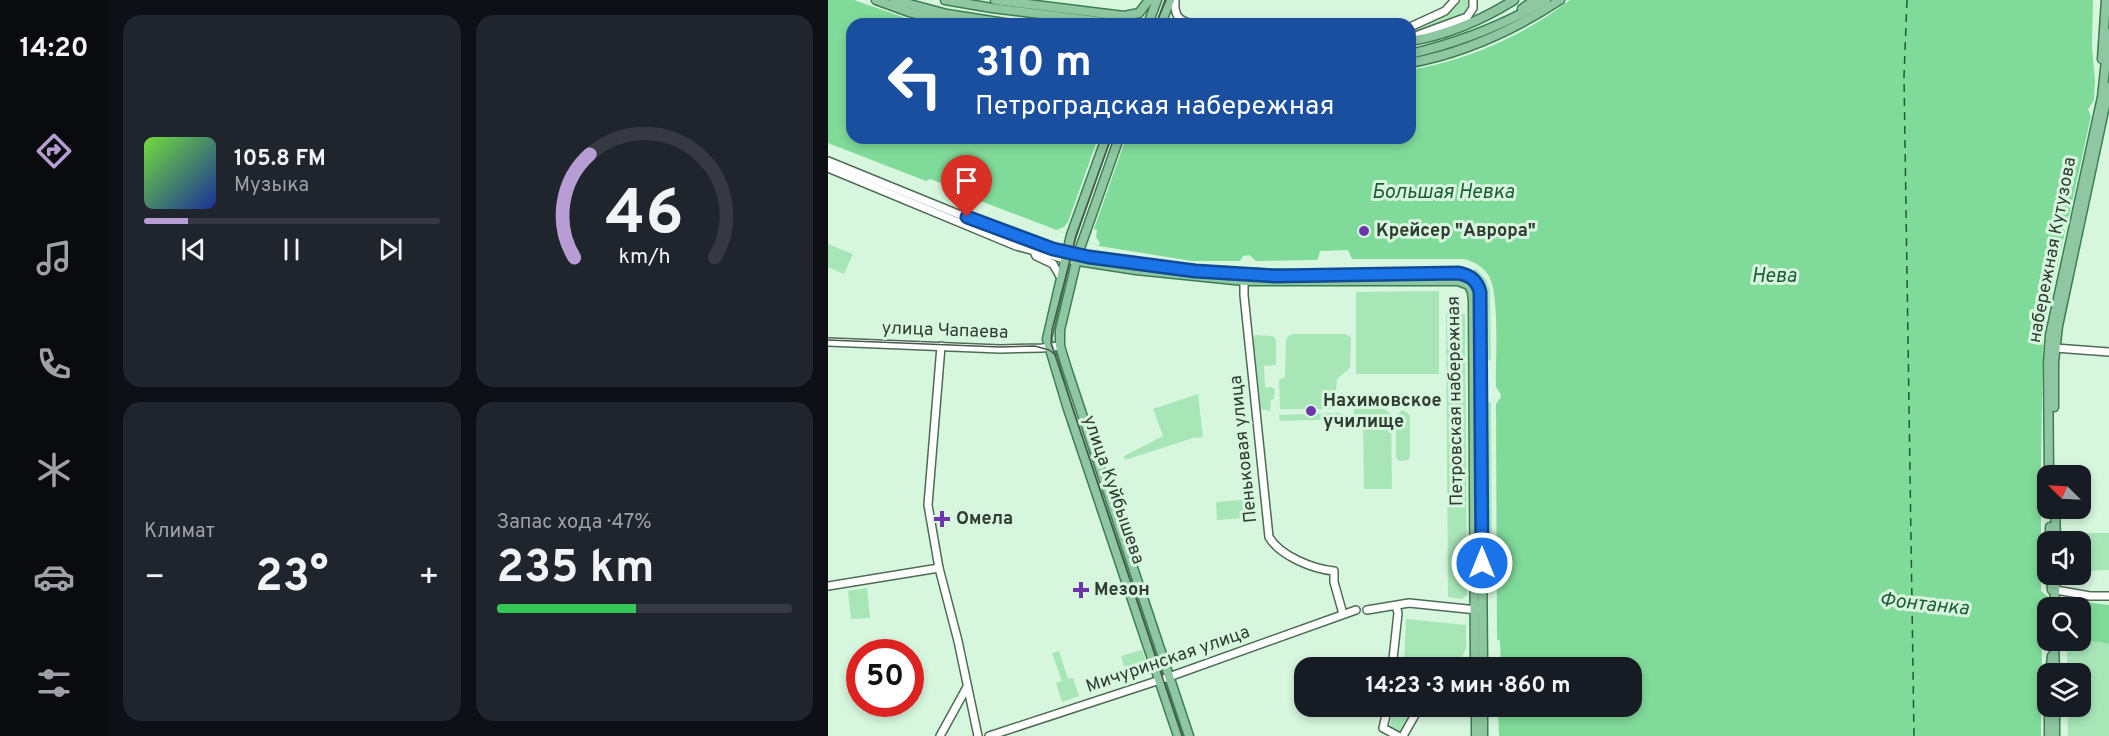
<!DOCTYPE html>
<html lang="ru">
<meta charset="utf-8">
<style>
body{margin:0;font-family:Overpass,sans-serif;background:#20242c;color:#f1f3f6;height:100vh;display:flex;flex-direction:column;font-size:22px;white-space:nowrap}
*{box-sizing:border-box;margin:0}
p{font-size:20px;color:#9ea1a6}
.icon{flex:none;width:33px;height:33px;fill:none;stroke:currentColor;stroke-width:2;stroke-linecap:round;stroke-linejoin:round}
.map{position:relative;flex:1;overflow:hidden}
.side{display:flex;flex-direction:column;gap:15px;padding:15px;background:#0d0f14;width:720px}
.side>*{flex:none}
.guide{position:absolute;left:18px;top:18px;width:570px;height:126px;border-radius:18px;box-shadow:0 3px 9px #0003;background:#1a4fa0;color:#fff;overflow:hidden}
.needle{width:39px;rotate:294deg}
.buttons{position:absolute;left:1209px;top:465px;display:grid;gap:12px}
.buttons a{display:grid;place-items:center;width:54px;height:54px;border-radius:12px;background:#171b24;box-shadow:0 3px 9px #0003;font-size:30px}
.speed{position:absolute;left:18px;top:639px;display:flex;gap:12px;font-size:30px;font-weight:700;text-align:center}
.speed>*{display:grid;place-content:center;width:78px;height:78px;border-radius:50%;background:#171b24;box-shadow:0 3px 9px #0003;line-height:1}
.speed .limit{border:9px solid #d22;background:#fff;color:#111}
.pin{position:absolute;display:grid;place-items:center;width:51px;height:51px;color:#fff;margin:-62px -26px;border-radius:50% 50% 50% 0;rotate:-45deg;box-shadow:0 0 6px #0007}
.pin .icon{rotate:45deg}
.me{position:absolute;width:66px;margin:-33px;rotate:0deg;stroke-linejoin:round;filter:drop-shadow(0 0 4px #0008)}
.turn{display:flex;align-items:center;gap:21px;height:126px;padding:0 30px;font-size:27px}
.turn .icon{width:78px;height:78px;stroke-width:2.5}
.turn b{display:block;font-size:42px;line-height:51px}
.big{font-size:45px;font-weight:700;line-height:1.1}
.side .widget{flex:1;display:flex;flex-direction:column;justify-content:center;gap:9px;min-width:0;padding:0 21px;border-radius:18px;background:#20242c}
.side .dial{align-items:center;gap:0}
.dial svg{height:156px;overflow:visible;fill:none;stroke:#363941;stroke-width:7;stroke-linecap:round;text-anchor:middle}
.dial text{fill:#f1f3f6;stroke:none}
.song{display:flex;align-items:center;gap:18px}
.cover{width:72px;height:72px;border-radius:9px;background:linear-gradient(135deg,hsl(100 70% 55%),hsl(230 70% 35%))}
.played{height:6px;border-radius:3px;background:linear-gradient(90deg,#b69ed4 15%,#363941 15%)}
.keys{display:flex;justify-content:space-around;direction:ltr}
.heat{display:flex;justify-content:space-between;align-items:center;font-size:33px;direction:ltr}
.charge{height:9px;border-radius:4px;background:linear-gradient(90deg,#34c759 47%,#363941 0)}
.side .tiles{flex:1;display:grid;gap:15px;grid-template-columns:repeat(2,1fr)}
.trip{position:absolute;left:466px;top:657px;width:348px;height:60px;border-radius:18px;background:#171b24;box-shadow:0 3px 9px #0003;font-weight:700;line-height:60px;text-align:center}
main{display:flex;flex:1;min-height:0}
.menu{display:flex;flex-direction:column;width:108px;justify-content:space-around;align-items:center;background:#090b0e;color:#9ea1a6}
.menu .icon{width:42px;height:42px}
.menu .on{color:#b69ed4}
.menu b{font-size:27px;color:#f1f3f6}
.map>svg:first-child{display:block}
</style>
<main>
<nav class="menu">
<b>14:20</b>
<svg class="icon on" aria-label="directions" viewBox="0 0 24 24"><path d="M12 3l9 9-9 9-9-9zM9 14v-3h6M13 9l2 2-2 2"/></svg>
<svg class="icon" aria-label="music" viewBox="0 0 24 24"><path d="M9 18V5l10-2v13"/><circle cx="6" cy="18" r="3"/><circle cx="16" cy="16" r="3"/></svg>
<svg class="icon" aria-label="phone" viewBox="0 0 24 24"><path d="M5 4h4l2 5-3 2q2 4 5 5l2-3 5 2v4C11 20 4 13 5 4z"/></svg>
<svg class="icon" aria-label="climate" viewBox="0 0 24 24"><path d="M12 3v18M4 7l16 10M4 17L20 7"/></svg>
<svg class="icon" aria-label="car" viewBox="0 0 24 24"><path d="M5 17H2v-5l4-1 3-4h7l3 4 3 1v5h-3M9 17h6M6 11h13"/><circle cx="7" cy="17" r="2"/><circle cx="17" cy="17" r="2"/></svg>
<svg class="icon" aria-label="filters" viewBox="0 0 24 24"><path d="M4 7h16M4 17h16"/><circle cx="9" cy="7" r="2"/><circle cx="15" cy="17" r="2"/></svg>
</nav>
<section class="side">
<div class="tiles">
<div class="widget">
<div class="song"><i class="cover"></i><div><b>105.8 FM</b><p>Музыка</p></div></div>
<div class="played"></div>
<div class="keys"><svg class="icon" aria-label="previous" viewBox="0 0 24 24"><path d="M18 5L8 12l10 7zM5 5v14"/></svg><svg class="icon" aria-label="pause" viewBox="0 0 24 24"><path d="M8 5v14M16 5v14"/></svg><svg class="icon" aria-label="next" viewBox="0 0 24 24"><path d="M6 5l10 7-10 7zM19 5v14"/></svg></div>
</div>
<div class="widget dial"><svg viewBox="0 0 100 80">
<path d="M14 69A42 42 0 1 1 86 69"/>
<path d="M14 69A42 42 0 0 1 22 16" stroke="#b69ed4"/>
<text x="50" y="56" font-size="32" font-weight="700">46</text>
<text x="50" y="72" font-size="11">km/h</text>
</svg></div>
<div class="widget"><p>Климат</p>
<div class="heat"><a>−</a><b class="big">23°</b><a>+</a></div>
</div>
<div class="widget"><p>Запас хода · 47%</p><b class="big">235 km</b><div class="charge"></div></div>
</div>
</section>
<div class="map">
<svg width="1281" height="736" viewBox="0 0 1281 736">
<rect width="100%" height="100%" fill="#d6f6dd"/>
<!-- green -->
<g fill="#a8e6b8">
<polygon points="630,0 642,0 642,7 637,15 582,33 582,31 619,13 624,10"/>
<polygon points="0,244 25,254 16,274 0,267"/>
<polygon points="647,268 658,279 662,289 663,360 658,361 657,289 652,279 645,272"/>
<polygon points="611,291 611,374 528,374 528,292"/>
<polygon points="618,314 637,314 639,595 634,599 620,597"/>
<polygon points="465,334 517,334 523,337 522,368 509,379 507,403 504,409 452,409 451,380 457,377 458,340 460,336"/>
<polygon points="427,335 445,336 448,340 448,365 436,366 437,387 444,387 447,390 446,399 443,400 442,411 431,409 425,338"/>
<polygon points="370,394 375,437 365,438 297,460 296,456 335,436 325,409"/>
<polygon points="658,402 663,402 664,577 659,576"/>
<polygon points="526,409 556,409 563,414 564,489 536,489 535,419 526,419"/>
<polygon points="575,410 582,415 582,457 580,460 571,461 568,457 568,415"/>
<polygon points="512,413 516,415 517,419 452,421 451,415"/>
<polygon points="426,499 428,517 389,520 388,502"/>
<polygon points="1256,533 1281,533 1281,570 1255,571"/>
<polygon points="39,588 42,618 23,619 20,591"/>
<polygon points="578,619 638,625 638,649 635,655 638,667 576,667"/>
<polygon points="1253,639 1281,644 1281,736 1240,736 1239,707 1252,706 1252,674 1239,673 1239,641 1252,640"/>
<polygon points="314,650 322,672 300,680 293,656"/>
<polygon points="231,651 240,679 245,678 251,696 234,702 228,683 234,681 224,653"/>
<polygon points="564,707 588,707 573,732 570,733 562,728"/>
</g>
<!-- water -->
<path fill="#80da9a" d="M0,0H26L95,24H24V138H582V70C638,61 697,35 742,0H1265L1264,47L1267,80L1266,100L1260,109L1263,116L1241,216L1236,219L1234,225L1237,231L1215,333L1213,467L1210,472V479L1213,483V591L1220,597L1281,605V644L1253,639L1252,608H1220L1219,632L1214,635L1213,736H671L670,707L804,706V668L673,667L672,641L669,639L668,404L673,397L672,393L668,387C667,362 673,291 659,273C652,265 645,261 635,259H524L520,250L492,251L490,259L487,260L428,261L421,255L415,256L412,261H364L271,246L123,190L121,186L102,179L98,181L0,143Z"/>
<!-- pier -->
<polygon fill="#d6f6dd" points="270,138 298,138 266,229 269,230 268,237 272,243 271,246 229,230 236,227 240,222"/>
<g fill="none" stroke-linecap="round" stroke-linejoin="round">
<!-- ferry -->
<polyline stroke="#1d5d34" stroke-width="1.5" stroke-dasharray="8 6" stroke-linecap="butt" points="1079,0 1076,76 1086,736"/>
<!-- minor casing -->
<g stroke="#4f6b56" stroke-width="10">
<g id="minor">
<path d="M347,0C346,15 350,21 365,24"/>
<polyline points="582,27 617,11 627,0"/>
<polyline points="582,38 639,17 645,8 645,0"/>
<polyline points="0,161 157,225 198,240 239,252"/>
<polyline points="0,168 188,246 237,259"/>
<polyline points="207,254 208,256 225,264 233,278"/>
<path d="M416,277V295L441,537C452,556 485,569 506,571V582L515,614"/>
<polyline points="0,342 172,349 214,348 232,346"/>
<polyline points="113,346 100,505 111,568 130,641 150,736"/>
<polyline points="1227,348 1281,352"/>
<polyline points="0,586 111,568"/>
<polyline points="1228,590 1262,596 1281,596"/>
<polyline points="539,610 581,603 649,610"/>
<polyline points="564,668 570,613 568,606"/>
<polyline points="560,706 555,728 570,736"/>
<polyline points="112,736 139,687"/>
<polyline points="161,736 338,678 528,610"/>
<polyline points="575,736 592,706"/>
</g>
</g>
<!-- major casing -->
<g stroke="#3c7e52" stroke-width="11">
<g id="major">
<polyline points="48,0 81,12 129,24"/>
<polyline points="66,0 119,14 183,24"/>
<polyline points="117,0 164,8 293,24"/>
<polyline points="167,0 296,16 311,13 321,0"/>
<polyline points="694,9 706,0"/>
<polyline points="320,24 329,0"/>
<polyline points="333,24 342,0"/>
<path d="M582,41C619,35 654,20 686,0"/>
<path d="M582,54C629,43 676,25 718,0"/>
<polyline points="1274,59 1278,0"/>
<path d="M582,63C636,53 686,30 732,0"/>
<polyline points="278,138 243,235 219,339 239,406 350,736"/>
<polyline points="291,138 250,254 232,330 232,346 239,369 361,736"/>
<path d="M239,252C264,258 290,261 315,264C421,278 524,275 630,273C646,275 651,285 652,301L655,668"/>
<polyline points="237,259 308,270 416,281 630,281 641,285 644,292 645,300 647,668"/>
<polyline points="1226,407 1226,362 1230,326 1281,87"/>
<polyline points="1221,476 1220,362 1222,335 1274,97 1281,33"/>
<polyline points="1227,508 1228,542"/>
<polyline points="1222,527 1222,542"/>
<polyline points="1223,574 1224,590"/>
<polyline points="1226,608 1228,574"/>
<polyline points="1226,640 1227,674"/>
<polyline points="1222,674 1224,656"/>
<polyline points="648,706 648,736"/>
<polyline points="655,706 655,736"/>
<polyline points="1227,706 1227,736"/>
<polyline points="1221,736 1221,706"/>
</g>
</g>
<!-- minor -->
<use href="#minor" stroke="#fff" stroke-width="7"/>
<!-- major -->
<use href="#major" stroke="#8ec7a1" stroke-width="8"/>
<!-- tram -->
<g stroke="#48574c" stroke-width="1.5">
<polyline points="328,24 338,0"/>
<polyline points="283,138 248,237 224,330 223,343 354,736"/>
<polyline points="0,340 172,347 207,346 221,350 228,355"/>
</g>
</g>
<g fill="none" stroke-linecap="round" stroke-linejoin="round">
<!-- route casing -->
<g stroke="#114b97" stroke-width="15">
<path id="route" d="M139,217L225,249L261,257L367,271L447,276L630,273C642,275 649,280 652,292L654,563"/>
</g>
<!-- route -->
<use href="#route" stroke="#1a73e8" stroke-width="10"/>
</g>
<!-- markers -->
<g fill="#6e35ab" stroke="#d6f6dd" stroke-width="2">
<circle cx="536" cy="231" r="6"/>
<circle cx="483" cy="411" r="6"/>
<path d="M111 510h6v6h6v6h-6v6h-6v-6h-6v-6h6z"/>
<path d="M250 581h6v6h6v6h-6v6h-6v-6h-6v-6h6z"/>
</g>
<g text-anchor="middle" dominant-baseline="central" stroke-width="6" stroke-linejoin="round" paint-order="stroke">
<!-- poi labels -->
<g font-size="18" font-weight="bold" fill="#303c33" stroke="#d6f6dd" text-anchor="start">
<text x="548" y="231">Крейсер "Аврора"</text>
<text x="495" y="401">Нахимовское<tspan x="495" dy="21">училище</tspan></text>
<text x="128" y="519">Омела</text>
<text x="266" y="590">Мезон</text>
</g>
<!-- street labels -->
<g font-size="18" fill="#303c33" stroke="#d6f6dd">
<text transform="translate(1225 250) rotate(-79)">набережная Кутузова</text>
<text transform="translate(117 331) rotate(2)">улица Чапаева</text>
<text transform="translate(628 401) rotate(-91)">Петровская набережная</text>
<text transform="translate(416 449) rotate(-96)">Пеньковая улица</text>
<text transform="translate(285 490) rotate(71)">улица Куйбышева</text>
<text transform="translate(340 660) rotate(-19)">Мичуринская улица</text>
</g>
<!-- water labels -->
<g font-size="20" font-style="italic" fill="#1d5d34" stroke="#d6f6dd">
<text x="615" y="193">Большая Невка</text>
<text x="946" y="277">Нева</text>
<text transform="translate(1096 605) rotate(6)">Фонтанка</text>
</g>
</g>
</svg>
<div class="buttons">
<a><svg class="needle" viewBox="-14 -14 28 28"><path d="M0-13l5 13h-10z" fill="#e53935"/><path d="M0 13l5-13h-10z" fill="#9ea1a6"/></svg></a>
<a><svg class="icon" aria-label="sound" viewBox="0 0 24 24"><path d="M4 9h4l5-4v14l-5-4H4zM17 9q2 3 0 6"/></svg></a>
<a><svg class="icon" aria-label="search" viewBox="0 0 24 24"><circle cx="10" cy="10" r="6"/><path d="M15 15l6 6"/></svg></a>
<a><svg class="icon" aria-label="layers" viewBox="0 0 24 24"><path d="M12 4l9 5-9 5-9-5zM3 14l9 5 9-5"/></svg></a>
</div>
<div class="speed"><div class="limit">50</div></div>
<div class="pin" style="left:139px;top:217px;background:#d93025"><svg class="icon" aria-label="arrive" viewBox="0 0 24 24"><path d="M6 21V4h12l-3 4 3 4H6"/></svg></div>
<svg class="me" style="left:654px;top:563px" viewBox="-20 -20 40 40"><circle r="17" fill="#1a73e8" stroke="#fff" stroke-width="3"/><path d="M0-11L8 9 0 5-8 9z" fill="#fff"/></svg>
<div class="trip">14:23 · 3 мин · 860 m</div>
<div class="guide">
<div class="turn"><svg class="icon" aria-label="left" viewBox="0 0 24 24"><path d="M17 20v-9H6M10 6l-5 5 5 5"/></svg><div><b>310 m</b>Петроградская набережная</div></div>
</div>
</div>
</main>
